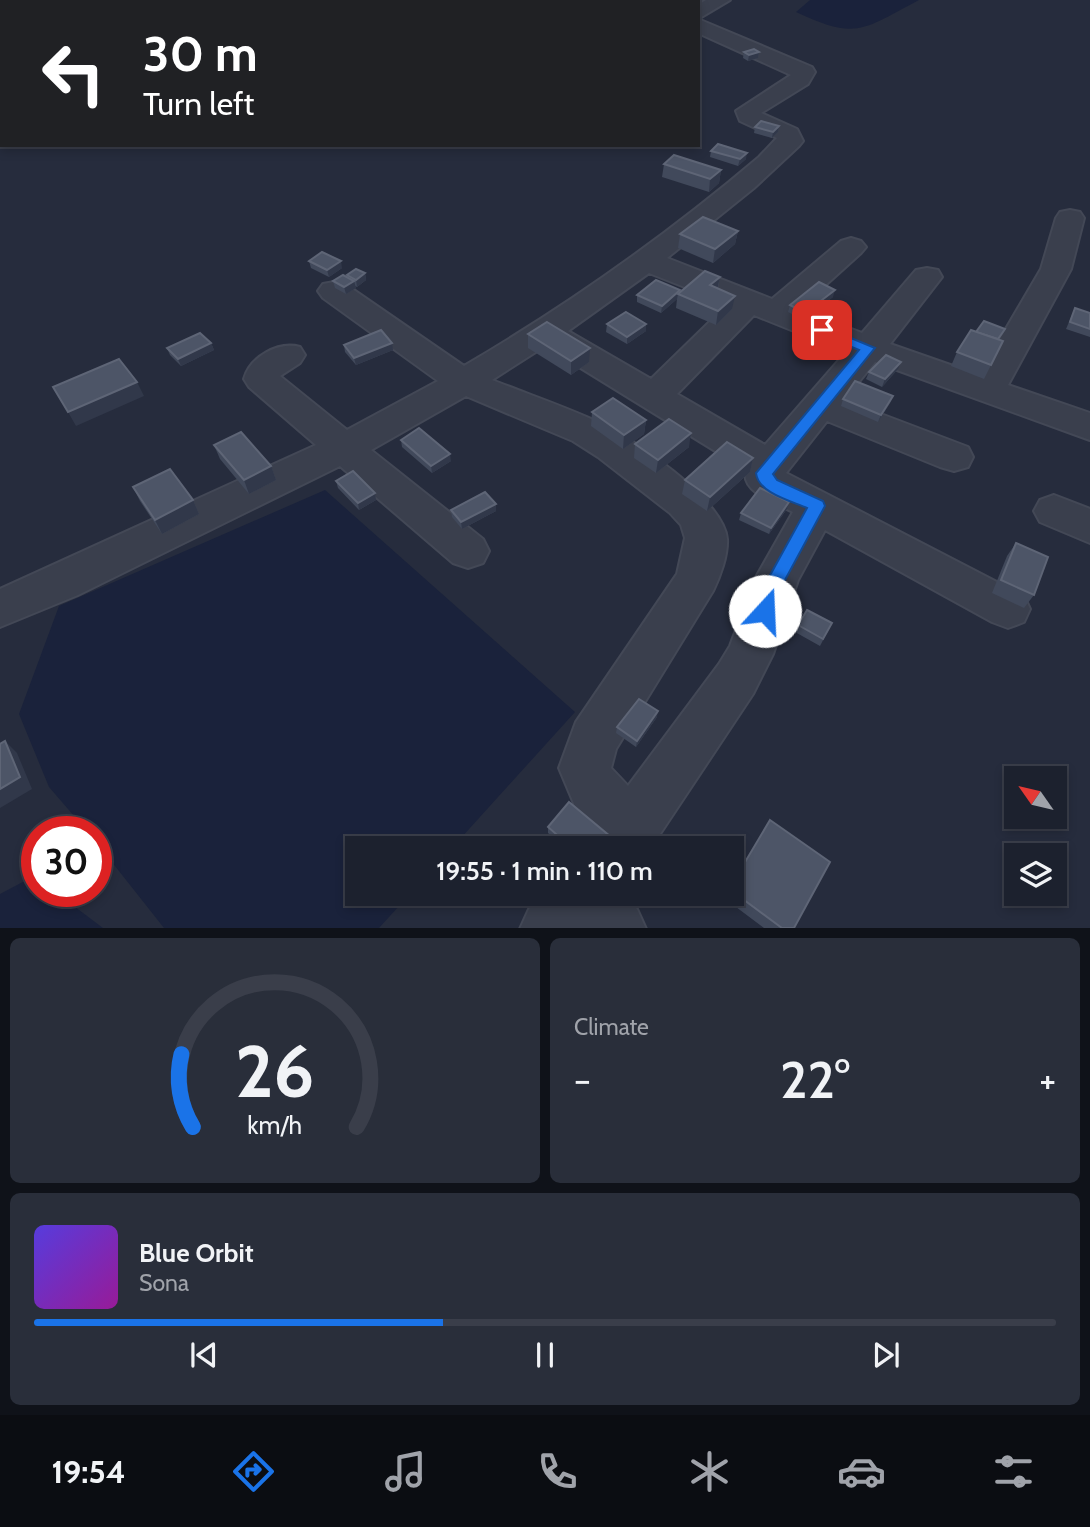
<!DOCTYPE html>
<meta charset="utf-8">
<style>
body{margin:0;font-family:Cabin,sans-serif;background:#292e3a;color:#f1f3f6;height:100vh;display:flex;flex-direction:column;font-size:26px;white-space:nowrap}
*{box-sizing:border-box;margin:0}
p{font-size:23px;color:#a0a3aa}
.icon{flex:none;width:38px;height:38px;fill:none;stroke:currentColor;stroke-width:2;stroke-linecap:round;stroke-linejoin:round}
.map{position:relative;height:928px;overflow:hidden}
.side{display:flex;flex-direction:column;gap:10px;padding:10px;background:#0f1219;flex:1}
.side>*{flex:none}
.banner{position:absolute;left:0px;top:0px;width:700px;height:147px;box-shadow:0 4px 10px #0003,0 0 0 2px #3a3e4a;background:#202124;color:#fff;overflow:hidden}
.needle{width:46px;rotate:304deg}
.tools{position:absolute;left:1004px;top:766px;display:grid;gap:14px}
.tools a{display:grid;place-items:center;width:63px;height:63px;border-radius:0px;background:#1c212e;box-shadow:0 4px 10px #0003,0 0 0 2px #3a3e4a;font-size:35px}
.speed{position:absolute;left:21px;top:816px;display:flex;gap:14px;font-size:35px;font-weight:700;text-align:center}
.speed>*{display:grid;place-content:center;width:91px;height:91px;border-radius:50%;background:#1c212e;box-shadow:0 4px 10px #0003,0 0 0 2px #3a3e4a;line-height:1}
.speed .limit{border:10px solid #d22;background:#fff;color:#111}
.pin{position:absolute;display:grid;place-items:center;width:60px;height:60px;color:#fff;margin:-30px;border-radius:14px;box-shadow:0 4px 10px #0006}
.me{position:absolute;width:77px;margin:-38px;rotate:20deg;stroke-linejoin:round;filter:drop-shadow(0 0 5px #0008)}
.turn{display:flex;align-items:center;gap:24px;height:147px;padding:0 28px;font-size:32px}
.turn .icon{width:91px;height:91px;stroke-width:2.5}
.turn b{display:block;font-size:49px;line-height:60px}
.big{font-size:52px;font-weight:600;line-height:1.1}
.side .card{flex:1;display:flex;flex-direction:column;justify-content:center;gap:10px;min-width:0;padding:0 24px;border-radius:10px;background:#292e3a}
.side .dial{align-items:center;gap:0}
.dial svg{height:182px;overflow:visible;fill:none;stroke:#3a3e4a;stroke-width:7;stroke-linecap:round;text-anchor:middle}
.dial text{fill:#f1f3f6;stroke:none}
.song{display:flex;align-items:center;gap:21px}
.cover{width:84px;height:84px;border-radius:10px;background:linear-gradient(135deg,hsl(250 70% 55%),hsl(300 70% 35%))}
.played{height:7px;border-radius:4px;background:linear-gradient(90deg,#1a73e8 40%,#3a3e4a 40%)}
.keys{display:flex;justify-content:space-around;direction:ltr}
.heat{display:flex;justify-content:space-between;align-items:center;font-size:38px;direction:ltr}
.side .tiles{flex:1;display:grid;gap:10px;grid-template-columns:1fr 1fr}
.card:last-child{grid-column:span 2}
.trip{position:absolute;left:345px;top:836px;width:399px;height:70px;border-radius:0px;background:#1c212e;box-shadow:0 4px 10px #0003,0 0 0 2px #3a3e4a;font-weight:600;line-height:70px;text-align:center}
.tabs{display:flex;height:112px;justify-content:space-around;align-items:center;background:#0b0d12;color:#a0a3aa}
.tabs .icon{width:49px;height:49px}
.tabs .current{color:#1a73e8}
.tabs b{font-size:32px;color:#f1f3f6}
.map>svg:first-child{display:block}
</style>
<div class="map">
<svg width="1090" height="929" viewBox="0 0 1090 929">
<rect width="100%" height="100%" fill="#262c3d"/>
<!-- water -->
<g fill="#1a223b">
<path d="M810,0H919C864,29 857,41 796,12Z"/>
<polygon points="325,490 575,712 451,849 357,849 357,894 410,894 379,928 164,928 96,842 96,831 87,831 49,787 19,714 59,606"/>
<polygon points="34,876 37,891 54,891 103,928 0,928 0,894"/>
</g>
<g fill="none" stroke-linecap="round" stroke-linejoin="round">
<!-- minor casing -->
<g stroke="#434856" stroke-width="4">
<g id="minor">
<polygon points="535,0 556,0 557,2 537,2"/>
<polygon points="706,0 730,0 698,19 698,5"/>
<path d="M698,19L812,67L815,72L808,84L761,113L797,129L803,141L799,146L754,188L667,258L772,299L841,241L851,238L861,241L866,247L861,253L799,309L862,333L916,270L927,268L938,270L942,277L890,344L979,375L1041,269L1056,218L1060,212L1070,210L1080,212L1084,218L1071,269L1008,385L1090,413V440L875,362L844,400L968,447L973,457L968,467L954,471L940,467L827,421L786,473L1024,596L1030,609L1024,622L1008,628L992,622L825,530L798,580L773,654L753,694L652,846L648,849H588L597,828L575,806L559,768L576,722L677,574L685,538L681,525L670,513L598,457L573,441L466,396L371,450L483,539L489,551L483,563L468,568L453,563L340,466L78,595L0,627V589L316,445L249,387L244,379C250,357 278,341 300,347L305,355L300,363L280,376L347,430L438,381L323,298L318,291L323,284L334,282L345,284L464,366C568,305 667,235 759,157L777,138L740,121L736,111L791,75L698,33ZM649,273L728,304L651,379L568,331ZM754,315L846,352L765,445L677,394ZM545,346L746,470C740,492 777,504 793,512L755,579L730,646L719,664L628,786L611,768L616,749L713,591C720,577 728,555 727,539C724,500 631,437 598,422C563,406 527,394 492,380Z"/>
<rect x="0" y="31" width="2" height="14"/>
<polygon points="1054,495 1090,509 1090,543 1040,522 1034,511 1040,500"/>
<polygon points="540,894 621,894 637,909 646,929 520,929 529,909"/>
</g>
</g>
<!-- minor -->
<use href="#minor" fill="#3a3f4d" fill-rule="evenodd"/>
</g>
<!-- wall -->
<g fill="#41495b">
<polygon points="744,52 759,52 758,58 748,61 743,58"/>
<polygon points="779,126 778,132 772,138 754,133 755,127"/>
<polygon points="711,151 746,159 738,166 710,157"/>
<polygon points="664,164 721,170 719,183 709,192 662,177"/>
<polygon points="738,231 735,244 713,263 678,248 680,234"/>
<polygon points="309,261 342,268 329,277 311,268"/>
<polygon points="365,273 366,280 357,287 355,286 356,288 346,294 335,288 333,281 347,277 347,275"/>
<polygon points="720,277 718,288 732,309 716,325 676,308 677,299 661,313 637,302 637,295 680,290 680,293"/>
<polygon points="833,297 803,320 788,312 790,305"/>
<polygon points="1075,308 1090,313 1090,337 1066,329"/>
<polygon points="607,324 646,324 646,331 627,344 606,332"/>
<polygon points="976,332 1001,336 999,340 1003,341 984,379 951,366 957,352"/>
<polygon points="528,334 589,362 571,375 528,348"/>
<polygon points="211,343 214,350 181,366 170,355 167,348"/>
<polygon points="344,345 393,350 356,365 345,352"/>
<polygon points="898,369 882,387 866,379 869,372"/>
<polygon points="893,396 890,403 878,422 841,406 843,399"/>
<polygon points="592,412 646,420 644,434 623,449 591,426"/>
<polygon points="401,440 451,461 432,473 402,447"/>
<polygon points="635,444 689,447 656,473 634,458"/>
<polygon points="214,445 271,466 276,480 249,494 220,459"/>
<polygon points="753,458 750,472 707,511 682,494 685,480"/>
<polygon points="336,481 376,500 359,510 338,488"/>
<polygon points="133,487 193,500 199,514 162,534 140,501"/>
<polygon points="789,502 787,509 769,534 739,520 741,513"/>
<polygon points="451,510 496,511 462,529 452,517"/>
<polygon points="1016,543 1034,595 1024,608 992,593 1007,556"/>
<polygon points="832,623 820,646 795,632 798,625"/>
<polygon points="657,717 636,747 616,733 617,727"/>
<polygon points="548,827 611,837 610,842 605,849 566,849 548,833"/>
<polygon points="732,884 794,928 764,928 724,898 726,894 732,894"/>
</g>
<!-- shaded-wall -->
<g fill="#31384a">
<polygon points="759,52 758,58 748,61 749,55"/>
<polygon points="779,126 778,132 772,138 773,132"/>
<polygon points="747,153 746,159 738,166 740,159"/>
<polygon points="721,170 719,183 709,192 710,179"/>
<polygon points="738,231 735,244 713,263 715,249"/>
<polygon points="341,261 342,268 329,277 327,270"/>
<polygon points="365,273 366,280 357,287 356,280"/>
<polygon points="720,277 717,290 710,285"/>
<polygon points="354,281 356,288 346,294 344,287"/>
<polygon points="680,290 680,295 678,294 677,299 661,313 662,306"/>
<polygon points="835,290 833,297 803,320 805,313"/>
<polygon points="735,296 732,309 716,325 718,311"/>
<polygon points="646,324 646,331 627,344 627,337"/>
<polygon points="211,343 214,350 181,366 178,359"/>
<polygon points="392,343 393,350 356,365 354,358"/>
<polygon points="590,348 589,362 571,375 571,361"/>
<polygon points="901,362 898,369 882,387 885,379"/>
<polygon points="137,382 144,396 76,426 68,412"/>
<polygon points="893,396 890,403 878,422 881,415"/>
<polygon points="646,420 644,434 623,449 624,435"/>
<polygon points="691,433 689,447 656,473 658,460"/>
<polygon points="450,454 451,461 432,473 431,466"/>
<polygon points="753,458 750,472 707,511 710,497"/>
<polygon points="271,466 276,480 249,494 244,480"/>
<polygon points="375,493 376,500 359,510 358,503"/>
<polygon points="193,500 199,514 162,534 155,520"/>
<polygon points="789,502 787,509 769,534 771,528"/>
<polygon points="496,504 496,511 462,529 461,522"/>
<polygon points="658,711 657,717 636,747 637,741"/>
<polygon points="5,741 17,753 32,789 0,808 0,789"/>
<polygon points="611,837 610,842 605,849 602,849"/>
</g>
<!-- building -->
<g fill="#4d5567" stroke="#5e6576" stroke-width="2">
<polygon points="754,49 759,52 749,55 744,52"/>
<polygon points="761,121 779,126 773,132 755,127"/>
<polygon points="718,144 747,153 740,159 711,151"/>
<polygon points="674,155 721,170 710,179 664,164"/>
<polygon points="703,217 738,231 715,249 680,234"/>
<polygon points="322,252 341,261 327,270 309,261"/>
<polygon points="356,269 365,273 356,280 347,275"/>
<polygon points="705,271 720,277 710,285 735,296 718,311 678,294"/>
<polygon points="343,275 354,281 344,287 333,281"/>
<polygon points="656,280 680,290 662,306 637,295"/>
<polygon points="819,282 835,290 805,313 790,305"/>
<polygon points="1075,308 1090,313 1090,329 1070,322"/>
<polygon points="626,312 646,324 627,337 607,324"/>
<polygon points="984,321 1005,329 998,339 976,332"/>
<polygon points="547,322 590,348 571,361 528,334"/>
<polygon points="381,330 392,343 354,358 344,345"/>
<polygon points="971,330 1003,341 991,365 957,352"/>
<polygon points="200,333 211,343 178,359 167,348"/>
<polygon points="886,355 901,362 885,379 869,372"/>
<polygon points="119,359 137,382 68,412 53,387"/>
<polygon points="855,381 893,396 881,415 843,399"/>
<polygon points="613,398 646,420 624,435 592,412"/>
<polygon points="669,419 691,433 658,460 635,444"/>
<polygon points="419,428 450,454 431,466 401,440"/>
<polygon points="241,432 271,466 244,480 214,445"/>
<polygon points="727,442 753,458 710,497 685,480"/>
<polygon points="170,469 193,500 155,520 133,487"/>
<polygon points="353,471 375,493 358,503 336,481"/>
<polygon points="760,488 789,502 771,528 741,513"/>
<polygon points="485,492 496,504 461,522 451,510"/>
<polygon points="1016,543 1048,557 1034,595 1001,580"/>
<polygon points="807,610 832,623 823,639 798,625"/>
<polygon points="639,699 658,711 637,741 617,727"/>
<polygon points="5,741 20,777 0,789 0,744"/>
<polygon points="569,802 611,837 602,849 573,849 548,827"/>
<polygon points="770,820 830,862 794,928 782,928 732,891 732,884"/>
</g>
<!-- route -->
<path fill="#1a73e8" stroke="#114b97" stroke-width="2" d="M822,326L875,348L773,474L777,480L823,501L825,506L785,580L771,617H758L756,611L768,579L807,508C791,501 758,493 756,473L859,350L817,333L815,330Z"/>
</svg>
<div class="tools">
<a><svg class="needle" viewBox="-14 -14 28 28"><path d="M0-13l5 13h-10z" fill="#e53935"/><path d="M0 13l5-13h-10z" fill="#a0a3aa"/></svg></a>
<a><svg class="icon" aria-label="layers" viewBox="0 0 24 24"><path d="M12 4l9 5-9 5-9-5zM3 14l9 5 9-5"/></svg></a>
</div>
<div class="speed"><div class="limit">30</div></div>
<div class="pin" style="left:822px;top:330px;background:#d93025"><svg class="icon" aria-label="arrive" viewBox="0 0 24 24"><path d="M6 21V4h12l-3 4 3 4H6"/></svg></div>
<svg class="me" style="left:765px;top:611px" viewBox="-20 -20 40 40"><circle r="19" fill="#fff"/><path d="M0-13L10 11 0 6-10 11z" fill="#1a73e8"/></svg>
<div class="trip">19:55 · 1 min · 110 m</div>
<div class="banner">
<div class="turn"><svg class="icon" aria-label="left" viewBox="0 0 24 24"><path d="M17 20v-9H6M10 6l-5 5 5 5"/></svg><div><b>30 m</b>Turn left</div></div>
</div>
</div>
<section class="side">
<div class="tiles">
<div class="card dial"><svg viewBox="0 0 100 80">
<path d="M14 69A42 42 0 1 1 86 69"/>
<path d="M14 69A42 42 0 0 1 9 37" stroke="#1a73e8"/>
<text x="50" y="56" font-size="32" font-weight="700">26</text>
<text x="50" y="72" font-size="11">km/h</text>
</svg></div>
<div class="card"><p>Climate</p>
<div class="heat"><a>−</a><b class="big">22°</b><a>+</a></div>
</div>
<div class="card">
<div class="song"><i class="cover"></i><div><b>Blue Orbit</b><p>Sona</p></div></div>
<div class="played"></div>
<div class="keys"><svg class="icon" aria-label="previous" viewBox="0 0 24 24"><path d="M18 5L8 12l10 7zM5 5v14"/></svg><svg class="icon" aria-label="pause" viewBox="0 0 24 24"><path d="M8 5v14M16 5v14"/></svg><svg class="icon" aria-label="next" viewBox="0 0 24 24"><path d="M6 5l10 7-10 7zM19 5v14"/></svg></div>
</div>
</div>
</section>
<nav class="tabs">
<b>19:54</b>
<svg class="icon current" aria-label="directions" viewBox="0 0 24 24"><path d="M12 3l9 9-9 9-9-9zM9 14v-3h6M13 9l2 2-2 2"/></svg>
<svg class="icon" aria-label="music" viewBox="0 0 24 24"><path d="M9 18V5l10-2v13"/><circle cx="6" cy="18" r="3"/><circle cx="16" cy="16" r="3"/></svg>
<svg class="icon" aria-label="phone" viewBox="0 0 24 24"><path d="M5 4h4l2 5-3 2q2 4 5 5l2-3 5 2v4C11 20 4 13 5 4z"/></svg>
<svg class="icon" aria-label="climate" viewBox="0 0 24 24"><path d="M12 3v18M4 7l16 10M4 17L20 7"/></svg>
<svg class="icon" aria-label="car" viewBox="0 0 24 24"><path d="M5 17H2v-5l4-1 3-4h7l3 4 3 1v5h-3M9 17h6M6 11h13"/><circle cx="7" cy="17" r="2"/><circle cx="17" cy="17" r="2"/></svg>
<svg class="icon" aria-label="filters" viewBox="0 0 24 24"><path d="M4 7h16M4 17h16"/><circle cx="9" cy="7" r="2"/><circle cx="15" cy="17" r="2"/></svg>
</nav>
